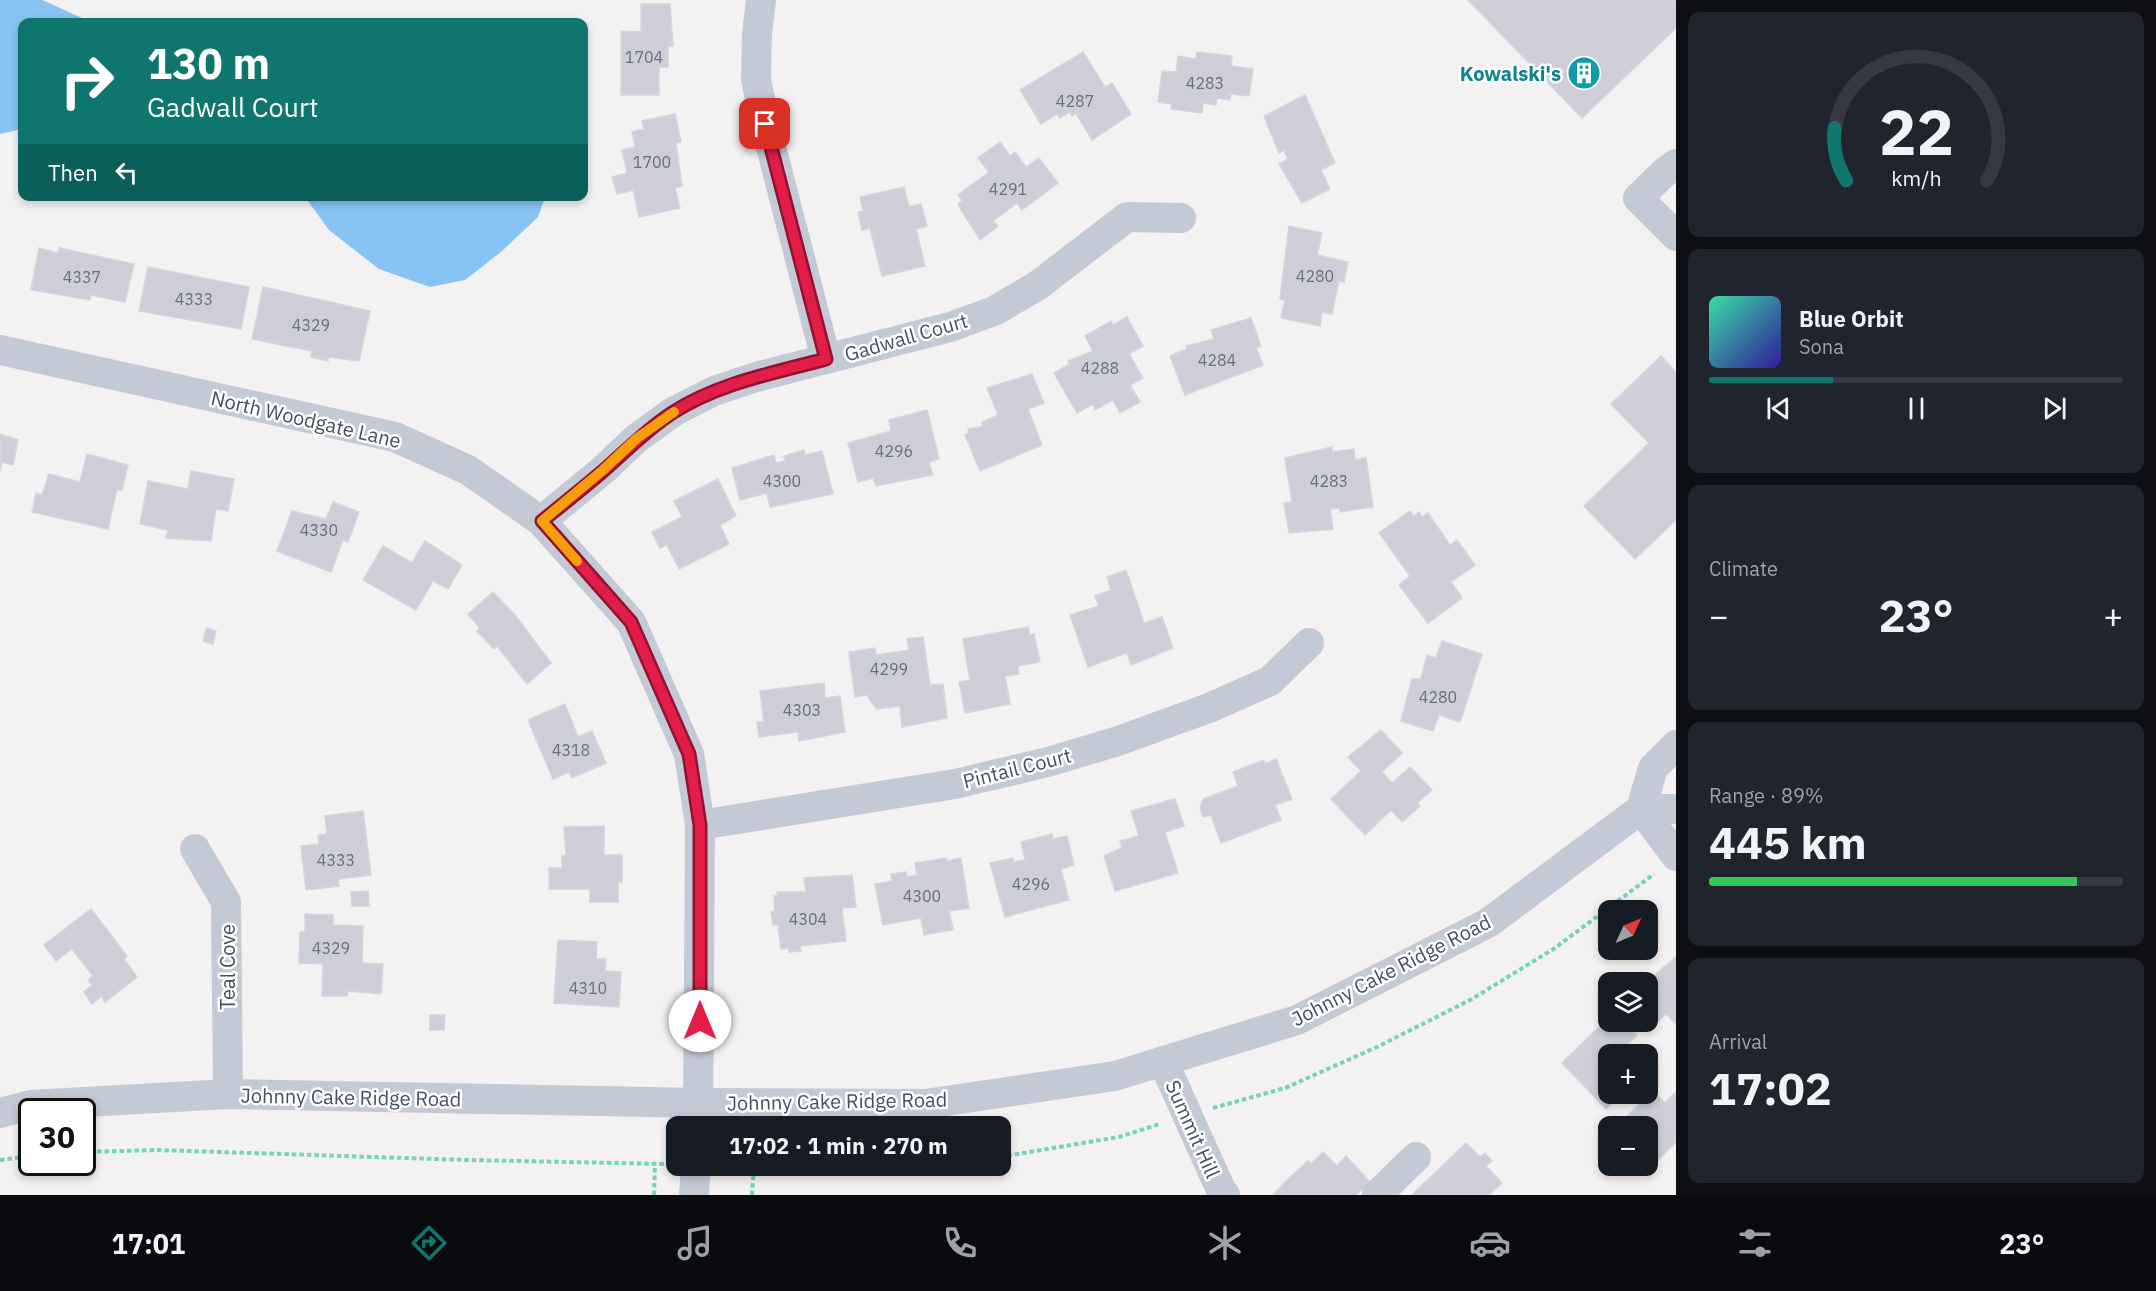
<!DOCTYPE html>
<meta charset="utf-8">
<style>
body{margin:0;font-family:"IBM Plex Sans",sans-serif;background:#20242c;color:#f1f3f6;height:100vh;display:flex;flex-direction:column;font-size:22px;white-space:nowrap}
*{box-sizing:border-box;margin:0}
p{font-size:20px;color:#9ea1a6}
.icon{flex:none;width:33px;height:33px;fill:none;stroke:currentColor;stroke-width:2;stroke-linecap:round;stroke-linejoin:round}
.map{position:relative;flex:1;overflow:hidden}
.drawer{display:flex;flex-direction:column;gap:12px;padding:12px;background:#0d0f14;width:480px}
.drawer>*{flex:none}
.banner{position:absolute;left:18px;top:18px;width:570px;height:183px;border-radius:12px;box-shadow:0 3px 9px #0003;background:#0f766e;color:#fff;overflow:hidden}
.needle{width:39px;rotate:46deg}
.fabs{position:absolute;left:1598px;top:900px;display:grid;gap:12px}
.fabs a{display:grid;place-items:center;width:60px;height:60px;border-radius:12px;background:#171b24;box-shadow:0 3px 9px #0003;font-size:30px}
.speed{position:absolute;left:18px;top:1098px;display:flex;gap:12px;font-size:30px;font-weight:700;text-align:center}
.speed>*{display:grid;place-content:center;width:78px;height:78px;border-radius:50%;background:#171b24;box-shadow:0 3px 9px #0003;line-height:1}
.speed .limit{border:3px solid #111;border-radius:9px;background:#fff;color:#111}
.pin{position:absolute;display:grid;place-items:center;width:51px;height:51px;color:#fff;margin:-26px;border-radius:12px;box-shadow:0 3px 9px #0006}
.me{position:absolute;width:66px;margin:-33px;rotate:0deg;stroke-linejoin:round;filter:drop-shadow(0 0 4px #0008)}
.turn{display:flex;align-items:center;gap:21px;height:126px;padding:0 30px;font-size:27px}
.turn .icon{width:78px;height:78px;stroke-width:2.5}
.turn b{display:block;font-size:42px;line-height:51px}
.then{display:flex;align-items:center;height:57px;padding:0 30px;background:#0003;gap:12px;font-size:22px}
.big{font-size:45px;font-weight:800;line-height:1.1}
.drawer .tile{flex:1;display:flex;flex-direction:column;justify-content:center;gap:9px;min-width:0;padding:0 21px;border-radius:12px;background:#20242c}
.drawer .dial{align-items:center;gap:0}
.dial svg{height:156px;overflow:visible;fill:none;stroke:#363941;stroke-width:7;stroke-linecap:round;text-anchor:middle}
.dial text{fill:#f1f3f6;stroke:none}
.song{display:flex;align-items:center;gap:18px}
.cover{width:72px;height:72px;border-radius:9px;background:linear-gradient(135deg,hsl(160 70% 55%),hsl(250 70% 35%))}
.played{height:6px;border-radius:3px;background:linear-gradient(90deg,#0f766e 30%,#363941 30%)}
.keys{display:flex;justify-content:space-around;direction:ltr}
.heat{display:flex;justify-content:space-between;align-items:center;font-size:33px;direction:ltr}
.charge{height:9px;border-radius:4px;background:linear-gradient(90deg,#34c759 89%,#363941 0)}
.trip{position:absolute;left:666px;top:1116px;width:345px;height:60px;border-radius:12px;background:#171b24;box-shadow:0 3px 9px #0003;font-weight:800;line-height:60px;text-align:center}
.tab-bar{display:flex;height:96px;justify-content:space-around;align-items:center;background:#090b0e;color:#9ea1a6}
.tab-bar .icon{width:42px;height:42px}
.tab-bar .current{color:#0f766e}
.tab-bar b{font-size:27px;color:#f1f3f6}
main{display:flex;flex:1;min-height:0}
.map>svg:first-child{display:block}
</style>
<main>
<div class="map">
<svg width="1676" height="1195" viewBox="0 0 1676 1195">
<rect width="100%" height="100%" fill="#f3f1f1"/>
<!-- water -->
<g fill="#87c3f3">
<polygon points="0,0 42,0 91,22 22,22 22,129 0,134"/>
<polygon points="305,197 545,197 538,217 502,251 465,280 430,287 379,269 329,230"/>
</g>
<!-- building -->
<g fill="#cdced7" stroke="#d4d5dd" stroke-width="1.5">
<polygon points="1468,0 1676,0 1676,28 1582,118"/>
<polygon points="641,4 670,4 673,46 668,46 668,67 659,67 659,95 621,95 621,31 641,32"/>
<polygon points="1083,52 1105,87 1112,83 1131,114 1092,140 1076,113 1072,116 1070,112 1060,118 1057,114 1041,124 1020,90"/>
<polygon points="1197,52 1232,56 1231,66 1253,69 1249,96 1231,94 1230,100 1217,98 1216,105 1203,103 1202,113 1171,109 1172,104 1158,102 1162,71 1176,72 1178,56 1196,59"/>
<polygon points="1305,95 1335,163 1321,170 1330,189 1302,203 1279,164 1288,159 1284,150 1279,153 1264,116"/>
<polygon points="675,114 681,142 676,143 682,186 675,188 680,208 639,217 633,190 617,194 612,177 627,173 622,150 635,147 632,132 644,129 642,121"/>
<polygon points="1000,142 1010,156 1015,152 1026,167 1039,158 1058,183 1022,210 1017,203 993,221 998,226 980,240 962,211 958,204 962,201 958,195 989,172 978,158"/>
<polygon points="904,187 909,207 921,204 927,226 916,229 925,266 882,276 870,228 862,230 858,212 863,211 860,197"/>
<polygon points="1289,226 1322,233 1317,255 1348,262 1344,282 1339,281 1332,314 1322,312 1320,326 1281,318 1285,300 1280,299"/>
<polygon points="39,248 58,253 59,248 134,264 125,302 91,295 90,300 31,290"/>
<polygon points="148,267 249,287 241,329 139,311"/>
<polygon points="263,287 370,311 359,361 328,357 328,361 311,357 312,351 252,339"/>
<polygon points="1127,317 1143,346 1129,354 1143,378 1130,385 1140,402 1120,413 1113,400 1095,410 1093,404 1077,413 1054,373 1070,364 1068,361 1093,351 1085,336 1111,321 1113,325"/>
<polygon points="1251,318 1261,346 1256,348 1263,365 1185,395 1170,356 1187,349 1186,346 1214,339 1211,330"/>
<polygon points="1661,356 1676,372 1676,520 1635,559 1584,506 1649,443 1611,404"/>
<polygon points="1032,374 1044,403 1028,409 1042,445 980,471 965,435 969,433 968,429 984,426 982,422 998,415 987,388"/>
<polygon points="927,410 939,459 929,462 933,475 876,486 873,478 858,482 848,443 891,431 889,420"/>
<polygon points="0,434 18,440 13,465 2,462 0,471"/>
<polygon points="1332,447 1332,452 1354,449 1355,460 1366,458 1373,507 1340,512 1340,508 1330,509 1333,529 1289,533 1284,503 1292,502 1285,458"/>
<polygon points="804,450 805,455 822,451 833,494 770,507 767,493 740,500 732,468 774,455 776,463 785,461 784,456"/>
<polygon points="87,454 128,465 122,490 117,489 108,529 32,512 36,493 42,495 49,474 80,482"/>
<polygon points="191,471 234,479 228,511 216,509 211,541 166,538 168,530 140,524 148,481 188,489"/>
<polygon points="718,479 736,516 720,525 729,544 679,569 667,545 660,548 652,532 682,517 674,501"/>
<polygon points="333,502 359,512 348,542 343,540 331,572 277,551 292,511 326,519"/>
<polygon points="1410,511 1414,516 1419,512 1422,517 1428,513 1450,545 1457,540 1475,565 1451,582 1462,598 1428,623 1399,585 1410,576 1379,533"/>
<polygon points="425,541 462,565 448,589 433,581 416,610 363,580 383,546 412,563"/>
<polygon points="1126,570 1144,623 1162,617 1173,648 1131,665 1127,653 1088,667 1070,615 1099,606 1095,596 1111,590 1107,577"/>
<polygon points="493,592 515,615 551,663 527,684 497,646 494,649 477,631 480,628 468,614"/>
<polygon points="1028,627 1030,635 1034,634 1040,662 1018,666 1019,674 1005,676 1010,704 965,713 959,682 970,680 963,639"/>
<polygon points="206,628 216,631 213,644 203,641"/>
<polygon points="923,637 930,685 943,684 947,718 902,727 900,706 877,709 869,699 868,695 855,697 849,652 875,648 876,655 909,650 907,639"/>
<polygon points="1442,641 1482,654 1460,722 1439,715 1433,731 1401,721 1412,679 1421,679 1427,655 1436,658"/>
<polygon points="824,683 825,698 840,696 845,732 799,741 798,732 759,737 757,722 764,722 760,691"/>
<polygon points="565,704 578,737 592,731 606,763 572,778 569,772 553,779 528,720"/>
<polygon points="1381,730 1402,753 1382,772 1392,783 1410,767 1432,790 1417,803 1420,806 1402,822 1391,810 1365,835 1331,799 1361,771 1348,757"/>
<polygon points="1276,759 1292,799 1275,805 1281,820 1221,843 1211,815 1203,817 1200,808 1203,799 1238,786 1233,772 1264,760 1265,764"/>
<polygon points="1175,799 1184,826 1165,832 1178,873 1115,891 1104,856 1122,848 1120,841 1139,836 1131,811"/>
<polygon points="363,811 371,875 338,879 339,886 306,890 301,846 319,844 318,835 327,834 325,816"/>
<polygon points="604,826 604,855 622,855 622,882 618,882 618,902 590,902 590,889 549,889 549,868 562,868 562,856 566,855 564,827"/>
<polygon points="1052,834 1053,839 1067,836 1074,865 1061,869 1069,900 1005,917 990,863 1013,858 1014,862 1025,860 1021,842"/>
<polygon points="946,858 947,861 961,858 969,908 949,911 953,930 924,935 921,918 883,925 875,884 892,881 891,874 906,872 907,877 917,875 915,863"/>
<polygon points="852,875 856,907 842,908 846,941 800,946 801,951 789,952 789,948 781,949 778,925 773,925 771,912 775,912 774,896 778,896 777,892 806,892 804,878"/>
<polygon points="368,891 369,906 352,906 351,892"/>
<polygon points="91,909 127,956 124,959 137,977 105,1002 102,996 92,1004 84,992 92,985 88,980 93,976 72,949 56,961 44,945"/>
<polygon points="305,914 333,915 333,925 363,926 362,963 383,964 381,994 348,991 347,996 322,996 323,964 299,963 300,932 305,932"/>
<polygon points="558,940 597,942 596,959 606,959 605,971 621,972 619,1007 554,1003"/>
<polygon points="1676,957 1676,1024 1666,1014 1655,1024 1647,1015 1646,982"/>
<polygon points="430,1015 445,1015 444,1030 430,1030"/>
<polygon points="1608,1018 1608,1022 1624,1022 1637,1035 1618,1054 1608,1054 1608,1094 1622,1094 1606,1109 1562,1063"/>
<polygon points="1653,1091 1665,1103 1676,1092 1676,1142 1658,1160 1647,1149 1647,1126 1625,1126 1621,1122"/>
<polygon points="1466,1143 1480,1157 1485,1153 1492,1161 1486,1166 1502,1183 1489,1195 1412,1195"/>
<polygon points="1323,1152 1337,1166 1346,1156 1370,1182 1356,1195 1273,1195 1287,1180 1308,1161 1311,1164"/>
</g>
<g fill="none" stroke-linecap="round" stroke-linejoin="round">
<!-- path -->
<g stroke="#72d4bb" stroke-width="4" stroke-dasharray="4.5 3" stroke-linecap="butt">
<polyline points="1213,1108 1285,1088 1377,1047 1472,999 1555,948 1654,874"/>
<polyline points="82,1152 157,1150 468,1160 667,1164"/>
<polyline points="1000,1157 1119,1137 1160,1124"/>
<polyline points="0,1160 32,1156"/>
<polyline points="750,1166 856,1167 907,1166"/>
<polyline points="654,1195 655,1164"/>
<polyline points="752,1195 754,1166"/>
</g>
<!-- minor -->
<g stroke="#c4c9d6" stroke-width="30">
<polyline points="761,0 757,34 756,79 765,124 826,359"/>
<polyline points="1676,164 1665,172 1638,198 1676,236"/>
<polyline points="0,350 395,437 468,470 541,521 631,622 689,754 700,825 698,1126"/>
<polyline points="541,521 603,470 637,438 673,412 714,391 756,377 950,327 994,311 1037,286 1127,217 1181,218"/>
<polyline points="1641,809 1653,768 1676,745"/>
<polyline points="1641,809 1676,856"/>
<polyline points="700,825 955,784 1048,762 1118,741 1209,708 1270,681 1309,643"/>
<polyline points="195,849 226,902 228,1094"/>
<polyline points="1163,1061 1221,1190 1225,1195"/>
<polyline points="0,1113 31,1105 228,1094 700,1103 925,1104 1115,1076 1297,1020 1488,923 1641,809 1676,809"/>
<polyline points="694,1195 696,1166"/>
<polyline points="1377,1195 1416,1157"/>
</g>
</g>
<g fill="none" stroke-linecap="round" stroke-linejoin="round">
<!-- route casing -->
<g stroke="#92132f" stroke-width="15">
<path id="route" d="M700,1021V825L689,754L631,622L542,521C562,505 582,489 602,472C625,452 646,430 672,413C718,383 774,373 826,359L765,124"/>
</g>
<!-- route -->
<use href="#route" stroke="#e11d48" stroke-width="10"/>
<!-- slow -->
<polyline stroke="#f59e0b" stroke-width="10" points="577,561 542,521 603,470 637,438 674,412"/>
</g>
<!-- icons -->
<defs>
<g id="building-disc" transform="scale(1.725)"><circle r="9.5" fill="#0f9aa8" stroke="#fff"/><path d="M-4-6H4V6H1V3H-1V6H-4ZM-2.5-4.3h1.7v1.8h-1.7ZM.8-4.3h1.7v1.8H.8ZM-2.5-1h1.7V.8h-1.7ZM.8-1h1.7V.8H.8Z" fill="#fff"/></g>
</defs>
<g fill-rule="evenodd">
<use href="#building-disc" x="1584" y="73"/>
</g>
<g text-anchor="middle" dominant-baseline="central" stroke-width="5" stroke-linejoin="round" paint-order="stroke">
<!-- number labels -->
<g font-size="16" fill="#686e7e">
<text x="644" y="57">1704</text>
<text x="1205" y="83">4283</text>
<text x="1075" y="101">4287</text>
<text x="652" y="162">1700</text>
<text x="1008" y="189">4291</text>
<text x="1315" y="276">4280</text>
<text x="82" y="277">4337</text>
<text x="194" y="299">4333</text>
<text x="311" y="325">4329</text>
<text x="1217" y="360">4284</text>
<text x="1100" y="368">4288</text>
<text x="894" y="451">4296</text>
<text x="782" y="481">4300</text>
<text x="1329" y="481">4283</text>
<text x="319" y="530">4330</text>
<text x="889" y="669">4299</text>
<text x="1438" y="697">4280</text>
<text x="802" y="710">4303</text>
<text x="571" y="750">4318</text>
<text x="336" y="860">4333</text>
<text x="1031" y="884">4296</text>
<text x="922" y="896">4300</text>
<text x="808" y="919">4304</text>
<text x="331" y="948">4329</text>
<text x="588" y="988">4310</text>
</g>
<!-- culture labels -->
<g font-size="20" font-weight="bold" fill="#0d838f" stroke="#fff" text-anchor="end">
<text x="1561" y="73">Kowalski's</text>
</g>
<!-- street labels -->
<g font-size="20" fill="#474e60" stroke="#fff">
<text transform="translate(906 337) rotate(-16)">Gadwall Court</text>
<text transform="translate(306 419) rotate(13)">North Woodgate Lane</text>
<text transform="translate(1017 768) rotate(-14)">Pintail Court</text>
<text transform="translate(227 967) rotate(-90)">Teal Cove</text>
<text transform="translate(1391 970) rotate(-27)">Johnny Cake Ridge Road</text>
<text transform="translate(351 1097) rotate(1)">Johnny Cake Ridge Road</text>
<text transform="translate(837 1101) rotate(-1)">Johnny Cake Ridge Road</text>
<text transform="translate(1193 1129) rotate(66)">Summit Hill</text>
</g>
</g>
</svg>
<div class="fabs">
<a><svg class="needle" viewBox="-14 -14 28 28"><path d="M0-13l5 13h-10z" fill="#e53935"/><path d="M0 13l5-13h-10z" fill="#9ea1a6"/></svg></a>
<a><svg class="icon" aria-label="layers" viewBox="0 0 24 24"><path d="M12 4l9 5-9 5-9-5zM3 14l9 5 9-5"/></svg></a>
<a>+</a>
<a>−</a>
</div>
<div class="speed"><div class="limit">30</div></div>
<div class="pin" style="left:765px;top:124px;background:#d93025"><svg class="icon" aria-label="arrive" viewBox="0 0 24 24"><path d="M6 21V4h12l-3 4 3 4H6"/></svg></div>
<svg class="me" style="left:700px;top:1021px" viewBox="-20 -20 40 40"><circle r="19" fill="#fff"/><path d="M0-13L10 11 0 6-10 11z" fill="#e11d48"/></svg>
<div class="trip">17:02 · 1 min · 270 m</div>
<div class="banner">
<div class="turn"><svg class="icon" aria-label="right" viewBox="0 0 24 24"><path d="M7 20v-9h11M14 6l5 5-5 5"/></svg><div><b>130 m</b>Gadwall Court</div></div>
<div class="then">Then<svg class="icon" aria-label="left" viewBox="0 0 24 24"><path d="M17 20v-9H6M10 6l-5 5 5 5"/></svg></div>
</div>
</div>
<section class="drawer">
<div class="tile dial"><svg viewBox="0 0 100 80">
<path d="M14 69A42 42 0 1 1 86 69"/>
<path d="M14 69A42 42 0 0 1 8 42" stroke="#0f766e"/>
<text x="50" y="56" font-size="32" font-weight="700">22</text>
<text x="50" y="72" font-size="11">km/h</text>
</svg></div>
<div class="tile">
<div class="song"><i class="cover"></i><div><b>Blue Orbit</b><p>Sona</p></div></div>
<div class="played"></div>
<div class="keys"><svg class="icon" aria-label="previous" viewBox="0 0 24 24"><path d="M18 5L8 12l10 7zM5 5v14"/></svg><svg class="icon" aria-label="pause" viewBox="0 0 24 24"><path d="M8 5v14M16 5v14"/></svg><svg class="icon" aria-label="next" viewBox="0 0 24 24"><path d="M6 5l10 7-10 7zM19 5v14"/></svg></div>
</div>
<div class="tile"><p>Climate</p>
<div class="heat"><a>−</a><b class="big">23°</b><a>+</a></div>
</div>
<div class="tile"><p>Range · 89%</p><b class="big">445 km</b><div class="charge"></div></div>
<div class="tile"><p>Arrival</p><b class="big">17:02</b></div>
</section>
</main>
<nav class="tab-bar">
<b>17:01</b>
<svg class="icon current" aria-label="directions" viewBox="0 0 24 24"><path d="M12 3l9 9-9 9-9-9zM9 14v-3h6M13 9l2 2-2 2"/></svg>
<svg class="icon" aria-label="music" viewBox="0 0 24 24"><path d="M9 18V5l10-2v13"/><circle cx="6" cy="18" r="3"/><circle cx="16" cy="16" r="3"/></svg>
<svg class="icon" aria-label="phone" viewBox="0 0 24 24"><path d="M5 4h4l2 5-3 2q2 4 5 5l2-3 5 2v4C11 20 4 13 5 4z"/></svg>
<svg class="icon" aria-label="climate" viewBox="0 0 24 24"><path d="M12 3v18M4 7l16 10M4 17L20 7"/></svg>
<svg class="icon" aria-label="car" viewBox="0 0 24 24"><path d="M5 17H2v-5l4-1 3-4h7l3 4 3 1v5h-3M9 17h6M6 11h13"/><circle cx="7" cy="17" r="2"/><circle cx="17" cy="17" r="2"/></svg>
<svg class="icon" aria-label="filters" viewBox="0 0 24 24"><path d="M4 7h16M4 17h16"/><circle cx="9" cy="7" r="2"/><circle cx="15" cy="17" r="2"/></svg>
<b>23°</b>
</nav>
